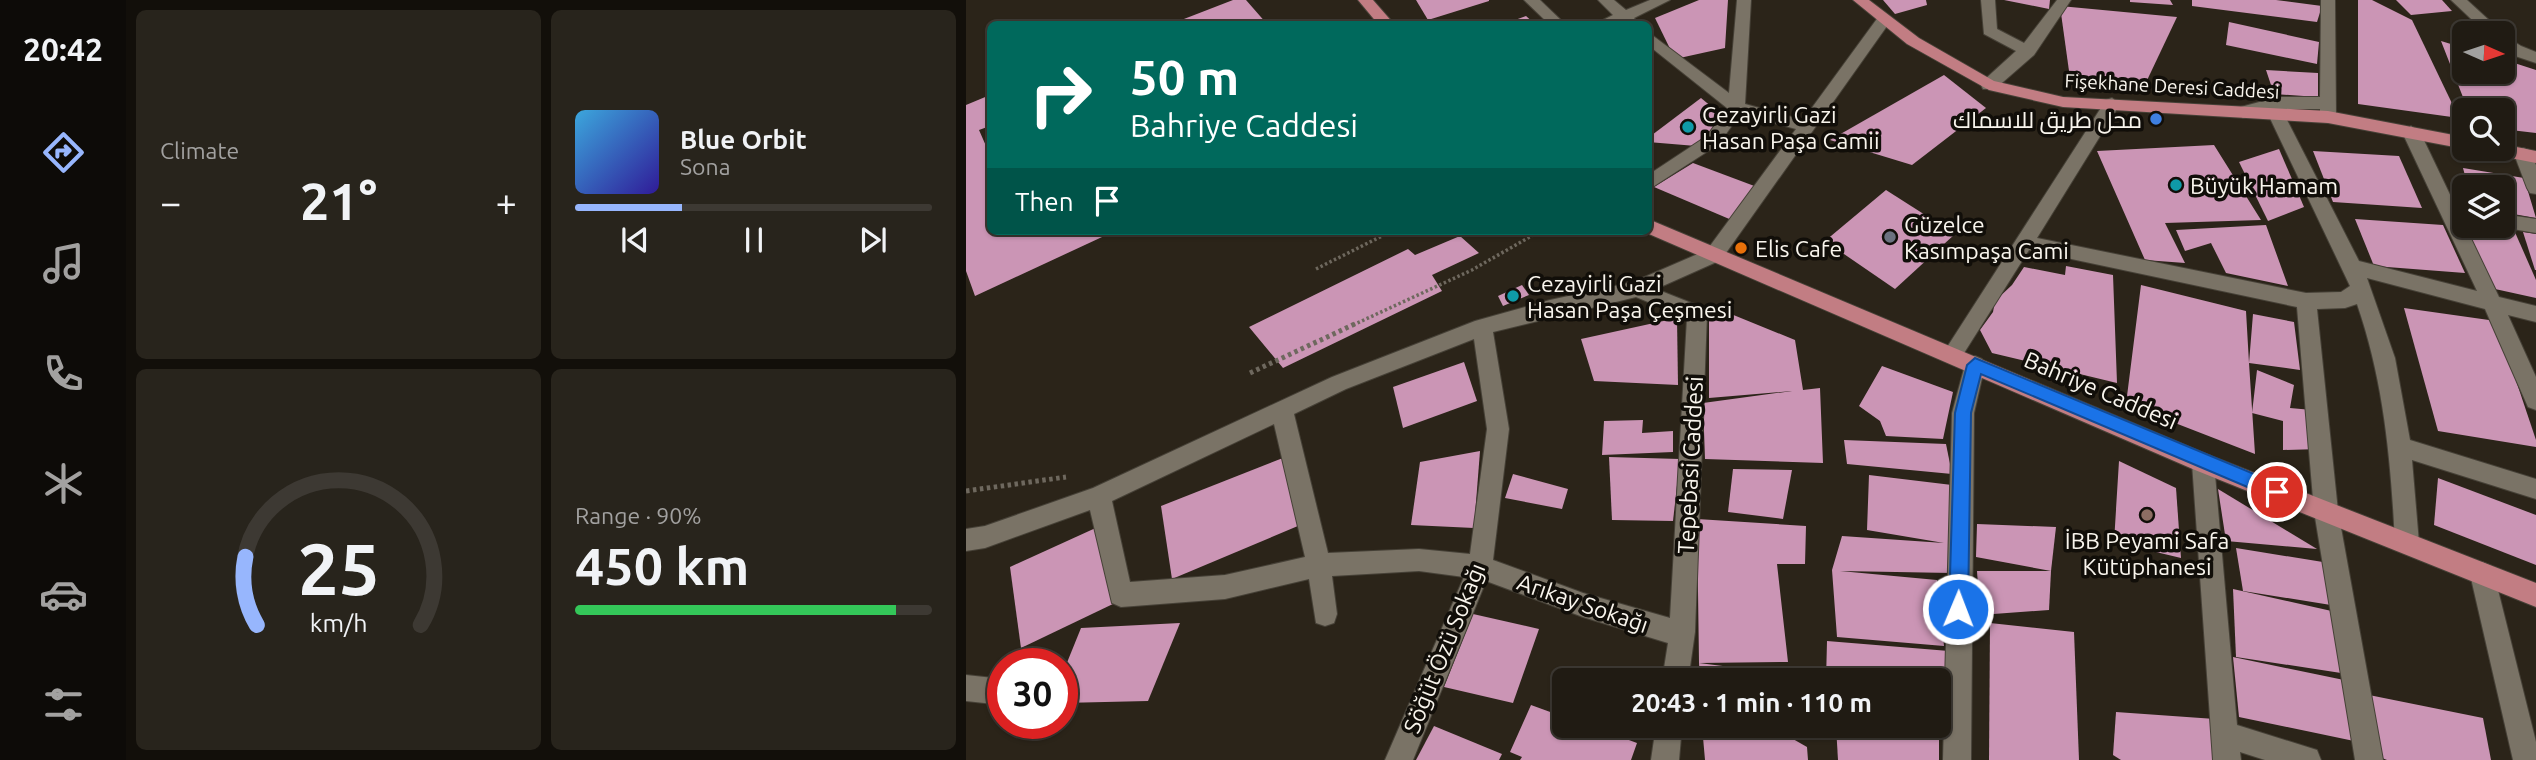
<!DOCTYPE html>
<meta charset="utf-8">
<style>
body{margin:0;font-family:Ubuntu,Cairo,sans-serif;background:#28241c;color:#f1f3f6;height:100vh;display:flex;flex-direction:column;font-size:26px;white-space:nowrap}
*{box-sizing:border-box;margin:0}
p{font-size:23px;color:#a2a1a0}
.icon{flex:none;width:38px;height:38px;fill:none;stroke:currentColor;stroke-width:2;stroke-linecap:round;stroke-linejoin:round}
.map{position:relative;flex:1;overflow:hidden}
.details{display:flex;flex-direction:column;gap:10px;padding:10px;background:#120f0a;width:840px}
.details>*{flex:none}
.hud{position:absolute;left:21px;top:21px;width:665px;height:214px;border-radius:10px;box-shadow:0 2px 5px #0004,0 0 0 2px #3d3933;background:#00695c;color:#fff;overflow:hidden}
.needle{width:46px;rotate:93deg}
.tools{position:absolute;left:1486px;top:21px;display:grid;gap:14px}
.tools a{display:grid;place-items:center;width:63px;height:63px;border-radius:10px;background:#201b13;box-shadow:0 2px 5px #0004,0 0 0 2px #3d3933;font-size:35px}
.speed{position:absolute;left:21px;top:648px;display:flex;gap:14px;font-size:35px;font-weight:700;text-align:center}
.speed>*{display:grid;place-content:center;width:91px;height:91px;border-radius:50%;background:#201b13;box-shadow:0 2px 5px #0004,0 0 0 2px #3d3933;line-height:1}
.speed .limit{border:10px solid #d22;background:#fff;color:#111}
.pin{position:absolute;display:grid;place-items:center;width:60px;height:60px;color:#fff;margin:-30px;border:4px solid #fff;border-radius:50%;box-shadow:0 2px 7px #0007}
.me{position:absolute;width:77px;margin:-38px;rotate:1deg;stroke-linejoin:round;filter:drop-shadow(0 0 5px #0008)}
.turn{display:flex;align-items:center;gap:24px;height:147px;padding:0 28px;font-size:32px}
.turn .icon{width:91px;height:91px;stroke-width:2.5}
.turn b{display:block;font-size:49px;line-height:60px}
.then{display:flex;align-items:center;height:66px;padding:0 28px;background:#0003;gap:14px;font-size:26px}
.big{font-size:52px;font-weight:700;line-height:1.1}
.details .card{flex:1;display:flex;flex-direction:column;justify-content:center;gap:10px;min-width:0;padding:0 24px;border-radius:10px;background:#28241c}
.details .dial{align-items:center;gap:0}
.dial svg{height:182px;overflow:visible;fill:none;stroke:#3d3933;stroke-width:7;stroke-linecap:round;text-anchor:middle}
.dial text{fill:#f1f3f6;stroke:none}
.song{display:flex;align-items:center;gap:21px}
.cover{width:84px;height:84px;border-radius:10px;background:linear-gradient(135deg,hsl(200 70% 55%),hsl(250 70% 35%))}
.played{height:7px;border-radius:4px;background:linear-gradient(90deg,#97b6fd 30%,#3d3933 30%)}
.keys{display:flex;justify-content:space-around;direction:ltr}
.heat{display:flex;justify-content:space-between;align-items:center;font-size:38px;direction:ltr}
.charge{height:10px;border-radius:5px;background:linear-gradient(90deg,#34c759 90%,#3d3933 0)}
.details .tiles{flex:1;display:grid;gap:10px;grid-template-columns:repeat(2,1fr)}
.trip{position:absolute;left:586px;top:668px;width:399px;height:70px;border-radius:10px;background:#201b13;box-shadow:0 2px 5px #0004,0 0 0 2px #3d3933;font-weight:700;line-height:70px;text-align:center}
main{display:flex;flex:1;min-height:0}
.tab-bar{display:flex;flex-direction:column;width:126px;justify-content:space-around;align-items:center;background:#0d0b08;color:#a2a1a0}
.tab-bar .icon{width:49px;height:49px}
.tab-bar .current{color:#97b6fd}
.tab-bar b{font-size:32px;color:#f1f3f6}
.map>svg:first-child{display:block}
</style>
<main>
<nav class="tab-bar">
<b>20:42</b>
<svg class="icon current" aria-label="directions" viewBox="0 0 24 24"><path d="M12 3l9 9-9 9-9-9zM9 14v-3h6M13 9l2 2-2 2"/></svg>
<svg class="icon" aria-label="music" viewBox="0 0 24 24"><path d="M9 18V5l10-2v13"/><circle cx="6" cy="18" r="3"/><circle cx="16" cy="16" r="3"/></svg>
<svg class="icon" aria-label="phone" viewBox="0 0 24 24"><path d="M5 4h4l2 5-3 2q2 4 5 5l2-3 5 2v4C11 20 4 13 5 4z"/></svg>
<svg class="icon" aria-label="climate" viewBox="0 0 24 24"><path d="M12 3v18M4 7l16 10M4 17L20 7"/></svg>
<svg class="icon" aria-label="car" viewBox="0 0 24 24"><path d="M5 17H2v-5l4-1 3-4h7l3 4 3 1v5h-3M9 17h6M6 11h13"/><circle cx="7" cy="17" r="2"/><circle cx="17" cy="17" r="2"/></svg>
<svg class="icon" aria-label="filters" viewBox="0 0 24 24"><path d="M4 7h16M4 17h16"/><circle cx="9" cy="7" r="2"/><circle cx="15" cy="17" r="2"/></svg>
</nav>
<section class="details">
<div class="tiles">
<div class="card"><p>Climate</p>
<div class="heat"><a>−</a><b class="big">21°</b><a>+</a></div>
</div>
<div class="card">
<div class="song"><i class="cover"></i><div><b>Blue Orbit</b><p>Sona</p></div></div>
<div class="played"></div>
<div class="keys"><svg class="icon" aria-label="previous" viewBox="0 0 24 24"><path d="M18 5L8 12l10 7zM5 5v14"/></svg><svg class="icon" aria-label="pause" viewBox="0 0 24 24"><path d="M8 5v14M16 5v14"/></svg><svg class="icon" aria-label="next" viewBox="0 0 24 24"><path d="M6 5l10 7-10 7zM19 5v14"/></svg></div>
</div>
<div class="card dial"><svg viewBox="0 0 100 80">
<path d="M14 69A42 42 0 1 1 86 69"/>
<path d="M14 69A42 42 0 0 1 9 39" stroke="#97b6fd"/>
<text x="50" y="56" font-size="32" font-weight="700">25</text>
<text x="50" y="72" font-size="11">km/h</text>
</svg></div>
<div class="card"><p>Range · 90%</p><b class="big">450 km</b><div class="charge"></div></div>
</div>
</section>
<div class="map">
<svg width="1570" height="760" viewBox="0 0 1570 760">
<rect width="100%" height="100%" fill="#2b2419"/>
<!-- building -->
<g fill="#cb95b5">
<polygon points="267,0 280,0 301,24 205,24"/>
<polygon points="450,0 523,0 523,1 462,20"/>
<polygon points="733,0 762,0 759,48 709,59 689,18"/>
<polygon points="917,0 960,0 961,5 929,14"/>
<polygon points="1038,0 1084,0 1083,9"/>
<polygon points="1164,0 1204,0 1207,5 1164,2"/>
<polygon points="1226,0 1310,0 1356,6 1351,22 1226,6"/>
<polygon points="1392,0 1406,0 1446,20 1493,118 1392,104"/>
<polygon points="1430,0 1476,0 1486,11 1445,15"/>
<polygon points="1094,6 1211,17 1175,93 1103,71"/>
<polygon points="560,16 569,24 538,24"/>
<polygon points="1263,22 1353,42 1351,64 1260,45"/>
<polygon points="1475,41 1498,48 1498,72 1536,72 1536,59 1570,70 1570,133 1536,129 1536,110 1502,110"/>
<polygon points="1300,70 1352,73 1352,97 1308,94"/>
<polygon points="978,75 1020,108 946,165 864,140"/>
<polygon points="24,95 24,126 13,130 24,155 24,231 149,231 9,296 0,271 0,105"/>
<polygon points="735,98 758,117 730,146 682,142 682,138"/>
<polygon points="1248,145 1295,220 1199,223 1219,263 1179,260 1131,151"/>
<polygon points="1313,149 1338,207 1302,221 1273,162"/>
<polygon points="1347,151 1433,156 1456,208 1367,202"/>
<polygon points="727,163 791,187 768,221 688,187"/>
<polygon points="1497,168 1558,178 1570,218 1536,212 1536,187 1502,187"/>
<polygon points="920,190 989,234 929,289 859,241"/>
<polygon points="1389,219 1477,225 1499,273 1408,266"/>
<polygon points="1300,225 1322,286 1260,273 1245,243 1219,251 1210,230"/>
<polygon points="1499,226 1548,230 1570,280 1570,298 1529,289"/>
<polygon points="1557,232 1570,234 1570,270 1569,270"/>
<polygon points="494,236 513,253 466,275 476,291 317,368 283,327 442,249 449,255"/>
<polygon points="1100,266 1147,275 1151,383 1026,353 1014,330 1027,312 1029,301 1046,285 1058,267 1099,275"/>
<polygon points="556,285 563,295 537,306 532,296"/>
<polygon points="1175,285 1280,311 1283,363 1287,314 1328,322 1334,370 1283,363 1289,454 1160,404"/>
<polygon points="743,305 829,340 837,390 854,388 857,463 739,459 737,403 826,391 743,398"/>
<polygon points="1438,308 1530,321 1570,440 1570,447 1472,431"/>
<polygon points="711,318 712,385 628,381 615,339"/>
<polygon points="498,362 511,401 437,428 427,387"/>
<polygon points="916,366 987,392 977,439 920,436 914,421 893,406"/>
<polygon points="1291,370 1328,385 1324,408 1346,410 1354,449 1317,450 1317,421 1286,413"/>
<polygon points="677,420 676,433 707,431 707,452 636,455 638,421"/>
<polygon points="878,440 980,444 986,474 881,464"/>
<polygon points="514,451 508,528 445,525 454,462"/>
<polygon points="322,456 339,523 206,579 195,506"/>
<polygon points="643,457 714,459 707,521 646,520"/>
<polygon points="1153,461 1210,488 1215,558 1148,542"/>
<polygon points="767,469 826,470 817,519 762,512"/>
<polygon points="547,474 602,489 596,509 539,498"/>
<polygon points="903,475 986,485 986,544 982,543 986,573 874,571 971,580 978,646 871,637 866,570 876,536 978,543 901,530"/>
<polygon points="1472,478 1570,515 1570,565 1468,525"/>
<polygon points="1252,489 1351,549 1260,541"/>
<polygon points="731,519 840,526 839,564 811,564 822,662 733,663"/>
<polygon points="1011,524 1090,527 1085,571 1010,557"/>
<polygon points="134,526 149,603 55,648 44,567"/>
<polygon points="1270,548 1363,563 1371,606 1277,591"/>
<polygon points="1011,571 1085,571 1083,610 1014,615"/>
<polygon points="1267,589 1370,612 1375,673 1270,657"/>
<polygon points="507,614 573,629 547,703 478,687"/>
<polygon points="214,623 182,701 96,703 96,675 115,628"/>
<polygon points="1024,623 1108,632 1113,760 1023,760"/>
<polygon points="861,641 983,651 980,690 973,690 973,681 860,681"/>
<polygon points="1267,657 1378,680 1388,741 1273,717"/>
<polygon points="733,663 820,674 821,681 734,681"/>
<polygon points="1398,694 1517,718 1525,760 1421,760 1411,756"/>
<polygon points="565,705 598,717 598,726 625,726 671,743 665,760 554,760 556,757 544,752"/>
<polygon points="1150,712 1249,719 1249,760 1155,760 1147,755"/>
<polygon points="468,726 536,754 533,760 450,760"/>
<polygon points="736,726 826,726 827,739 841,747 842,760 739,760"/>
<polygon points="870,726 973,726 973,760 872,760"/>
</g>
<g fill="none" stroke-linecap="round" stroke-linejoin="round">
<!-- minor casing -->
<g stroke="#464137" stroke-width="2">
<g id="minor">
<polygon points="558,0 574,0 599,24 583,24"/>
<polygon points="632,0 648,0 660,10 684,0 704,0 668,18 673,24 633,24 635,21 647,15"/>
<path d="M771,0H785L779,104L837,120L913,16H923L926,19L755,260L690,289L738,308L741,314L729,632L722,681H696L702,643L617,617L520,581L447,760H419L498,577L453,571L366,576L371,614L368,623L359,626L350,623L343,579L259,599L155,607L146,603L124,510L19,548L0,551V529L19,526L127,488L366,377L509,321L584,300L667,282L741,250L830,129L774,114L753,144L682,190V175L741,136L761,108L682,45V32L763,93ZM670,297L721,318L704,618L617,593L527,560L543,429L527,332ZM508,339L521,429L504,554L453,549L362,553L328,414L380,389ZM308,424L339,557L259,575L164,582L146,501Z"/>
<polygon points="1015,0 1029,0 1031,29 1058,43 1091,0 1105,0 1068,55 1029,89 1017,89 1015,85 1017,81 1050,51 1018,34"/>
<path d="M1355,0H1369L1370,117L1362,123L1354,117V109H1311L1318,114L1393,261L1511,291L1436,132L1445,126L1454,132L1533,297L1570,306V322L1542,315L1570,377V410L1562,407L1519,309L1401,278L1429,358L1444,440L1570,479V499L1446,460L1453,543L1449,551L1441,554L1433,551L1429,543C1425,461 1418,382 1391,304L1379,308L1351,309L1372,511L1417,760H1389L1348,511L1331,307L1063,250L993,361L986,363L979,361L976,355L1140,100L1146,98L1154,104L1071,238L1340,293L1375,292L1384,286L1302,114L1304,111L1277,118L1269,112L1271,108L1312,97H1354Z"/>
<polygon points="1485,0 1501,0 1537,33 1520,33"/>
<polygon points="1536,34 1555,46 1570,52 1570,63 1543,54 1536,48"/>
<polygon points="1557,148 1563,150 1570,165 1570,194 1564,193 1561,188 1548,154"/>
<polygon points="1536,214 1570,219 1570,233 1529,226 1536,226"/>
<polygon points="1009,356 1016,359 1019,365 1008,413 1005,760 977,760 986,413 999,365 1002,359"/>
<polygon points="1237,453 1245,456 1248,463 1271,725 1351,750 1355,760 1299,760 1274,752 1275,760 1247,760 1226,463 1229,456"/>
<polygon points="1516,562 1525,566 1528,574 1570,742 1570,760 1547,760 1504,574 1507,566"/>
<polygon points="0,675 37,679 37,705 0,701"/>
<polygon points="690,726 716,726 713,760 685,760"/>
</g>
</g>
<!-- primary casing -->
<g stroke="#464137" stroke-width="2">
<g id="primary">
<polygon points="392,0 407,0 428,24 412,24"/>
<polygon points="887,0 903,0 953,38 1028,81 1097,97 1362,111 1498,137 1499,149 1362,123 1097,107 1023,90 941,44"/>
<polygon points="1536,144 1570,151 1570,163 1529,155 1520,149 1536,149"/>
<polygon points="682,219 1245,456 1570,583 1570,607 1229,470 676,231 682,231"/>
</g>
</g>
<!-- path-far1 -->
<g stroke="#6e685e" stroke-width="3.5" stroke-dasharray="2.5 2.5" stroke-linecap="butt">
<polyline points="350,269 426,231"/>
<polyline points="387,325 506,270 574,231"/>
</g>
<!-- path -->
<g stroke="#6e685e" stroke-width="5" stroke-dasharray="3.5 3.5" stroke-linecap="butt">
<polyline points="284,373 391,323"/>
<polyline points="0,491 100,477"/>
</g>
<!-- minor -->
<use href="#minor" fill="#7a7366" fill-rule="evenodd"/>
<!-- primary -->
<use href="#primary" fill="#c27d83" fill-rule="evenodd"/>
</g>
<!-- route -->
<polygon fill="#1a73e8" stroke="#114b97" stroke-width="2" points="1009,358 1317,486 1319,492 1317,497 1311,499 1305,497 1015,374 1005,413 1002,609 999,615 992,618 986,615 983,609 989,413 1001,365"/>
<!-- markers -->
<circle fill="#3f7fe0" stroke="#110e09" stroke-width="2.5" cx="1190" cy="119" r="7"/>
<g fill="#0f9aa8" stroke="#110e09" stroke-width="2.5">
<circle cx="722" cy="127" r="7"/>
<circle cx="1210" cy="185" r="7"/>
<circle cx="547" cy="296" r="7"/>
</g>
<circle fill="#6b7280" stroke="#110e09" stroke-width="2.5" cx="924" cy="237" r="7"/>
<circle fill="#e8710a" stroke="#110e09" stroke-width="2.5" cx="775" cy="248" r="7"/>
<circle fill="#8d6e63" stroke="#110e09" stroke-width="2.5" cx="1181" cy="515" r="7"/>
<g text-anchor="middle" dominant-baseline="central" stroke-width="7" stroke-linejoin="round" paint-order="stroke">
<!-- far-street labels -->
<g font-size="19" fill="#f9f5ed" stroke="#110e09">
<text transform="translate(1206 86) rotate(3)">Fişekhane Deresi Caddesi</text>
</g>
<!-- poi labels -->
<g font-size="23" fill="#f9f5ed" stroke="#110e09" text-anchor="start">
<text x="736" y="114">Cezayirli Gazi<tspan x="736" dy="26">Hasan Paşa Camii</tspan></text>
<text x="1176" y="119" text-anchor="end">محل طريق للاسماك</text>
<text x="1224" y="185">Büyük Hamam</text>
<text x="938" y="224">Güzelce<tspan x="938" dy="26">Kasımpaşa Cami</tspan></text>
<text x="789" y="248">Elis Cafe</text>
<text x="561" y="283">Cezayirli Gazi<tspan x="561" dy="26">Hasan Paşa Çeşmesi</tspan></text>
<text x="1181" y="540" text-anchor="middle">İBB Peyami Safa<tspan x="1181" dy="26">Kütüphanesi</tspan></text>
</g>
<!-- street labels -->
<g font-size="23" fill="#f9f5ed" stroke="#110e09">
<text transform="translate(1135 390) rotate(23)">Bahriye Caddesi</text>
<text transform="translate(724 465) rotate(-87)">Tepebasi Caddesi</text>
<text transform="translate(617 603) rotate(19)">Arıkay Sokağı</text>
<text transform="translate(478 648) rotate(-68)">Söğüt Özü Sokağı</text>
</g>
</g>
</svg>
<div class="tools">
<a><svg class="needle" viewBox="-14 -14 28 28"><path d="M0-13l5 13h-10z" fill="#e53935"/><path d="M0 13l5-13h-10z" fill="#a2a1a0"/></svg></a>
<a><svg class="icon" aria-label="search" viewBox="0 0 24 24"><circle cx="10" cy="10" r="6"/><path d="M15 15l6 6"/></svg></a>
<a><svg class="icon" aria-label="layers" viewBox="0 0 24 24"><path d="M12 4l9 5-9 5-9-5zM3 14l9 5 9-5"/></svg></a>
</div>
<div class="speed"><div class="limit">30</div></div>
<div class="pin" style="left:1311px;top:492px;background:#d93025"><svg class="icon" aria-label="arrive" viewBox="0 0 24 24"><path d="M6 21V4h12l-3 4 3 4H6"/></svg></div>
<svg class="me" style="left:992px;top:609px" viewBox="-20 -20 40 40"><circle r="17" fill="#1a73e8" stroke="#fff" stroke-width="3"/><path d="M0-11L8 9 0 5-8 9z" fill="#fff"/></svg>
<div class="trip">20:43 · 1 min · 110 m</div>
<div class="hud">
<div class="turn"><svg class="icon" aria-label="right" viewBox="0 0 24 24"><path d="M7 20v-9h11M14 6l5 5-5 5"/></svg><div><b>50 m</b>Bahriye Caddesi</div></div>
<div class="then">Then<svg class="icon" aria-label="arrive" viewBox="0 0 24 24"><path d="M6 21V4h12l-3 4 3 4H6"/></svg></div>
</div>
</div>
</main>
